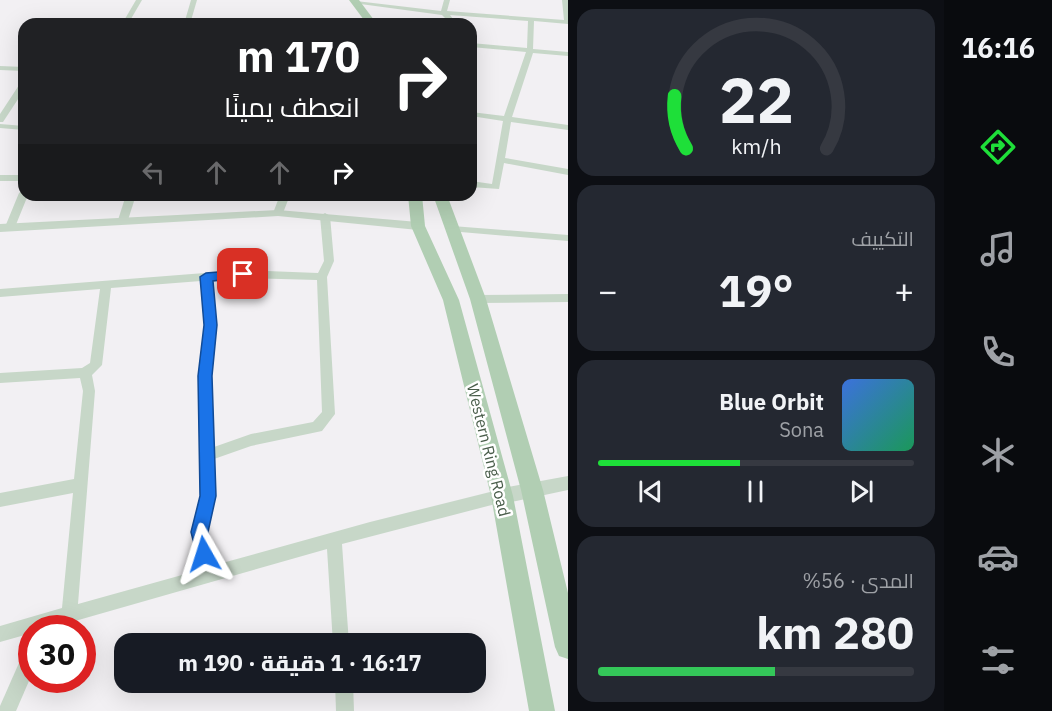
<!DOCTYPE html>
<html lang="ar">
<meta charset="utf-8">
<style>
body{margin:0;font-family:"IBM Plex Sans",Cairo,sans-serif;background:#242831;color:#f1f3f6;direction:rtl;height:100vh;display:flex;flex-direction:column;font-size:22px;white-space:nowrap}
*{box-sizing:border-box;margin:0}
p{font-size:20px;color:#9ea1a6}
.icon{flex:none;width:33px;height:33px;fill:none;stroke:currentColor;stroke-width:2;stroke-linecap:round;stroke-linejoin:round}
.map{position:relative;flex:1;overflow:hidden;direction:ltr}
.drawer{display:flex;flex-direction:column;gap:9px;padding:9px;background:#0d0f14;width:376px}
.drawer>*{flex:none}
.hud{position:absolute;left:18px;top:18px;width:459px;height:183px;border-radius:18px;box-shadow:0 6px 24px #0002;direction:rtl;background:#202124;color:#fff;overflow:hidden}
.speed{position:absolute;left:18px;top:615px;display:flex;gap:12px;font-size:30px;font-weight:700;text-align:center}
.speed>*{display:grid;place-content:center;width:78px;height:78px;border-radius:50%;background:#171b24;box-shadow:0 6px 24px #0002;line-height:1}
.speed .limit{border:9px solid #d22;background:#fff;color:#111}
.pin{position:absolute;display:grid;place-items:center;width:51px;height:51px;color:#fff;margin:-26px;border-radius:12px;box-shadow:0 3px 9px #0006}
.me{position:absolute;width:66px;margin:-33px;rotate:354deg;stroke-linejoin:round;filter:drop-shadow(0 0 4px #0008)}
.turn{display:flex;align-items:center;gap:21px;height:126px;padding:0 18px;font-size:27px}
.turn .icon{width:78px;height:78px;stroke-width:2.5}
.turn b{display:block;font-size:42px;line-height:51px}
.lanes{display:flex;align-items:center;height:57px;padding:0 18px;background:#0003;justify-content:center;gap:30px;direction:ltr}
.lanes .off{opacity:.35}
.big{font-size:45px;font-weight:800;line-height:1.1}
.drawer .tile{flex:1;display:flex;flex-direction:column;justify-content:center;gap:9px;min-width:0;padding:0 21px;border-radius:18px;background:#242831}
.drawer .dial{align-items:center;gap:0}
.dial svg{height:156px;overflow:visible;fill:none;stroke:#363941;stroke-width:7;stroke-linecap:round;text-anchor:middle}
.dial text{fill:#f1f3f6;stroke:none}
.song{display:flex;align-items:center;gap:18px}
.cover{width:72px;height:72px;border-radius:9px;background:linear-gradient(135deg,hsl(220 70% 55%),hsl(150 70% 35%))}
.played{height:6px;border-radius:3px;background:linear-gradient(90deg,#1edf39 45%,#363941 45%)}
.keys{display:flex;justify-content:space-around;direction:ltr}
.heat{display:flex;justify-content:space-between;align-items:center;font-size:33px;direction:ltr}
.charge{height:9px;border-radius:4px;background:linear-gradient(90deg,#34c759 56%,#363941 0)}
.trip{position:absolute;left:114px;top:633px;width:372px;height:60px;border-radius:18px;background:#171b24;box-shadow:0 6px 24px #0002;font-weight:800;line-height:60px;text-align:center;direction:rtl}
main{display:flex;flex:1;min-height:0}
.menu{display:flex;flex-direction:column;width:108px;justify-content:space-around;align-items:center;background:#090b0e;color:#9ea1a6}
.menu .icon{width:42px;height:42px}
.menu .selected{color:#1edf39}
.menu b{font-size:27px;color:#f1f3f6}
.map>svg:first-child{display:block}
</style>
<main>
<nav class="menu">
<b>16:16</b>
<svg class="icon selected" aria-label="directions" viewBox="0 0 24 24"><path d="M12 3l9 9-9 9-9-9zM9 14v-3h6M13 9l2 2-2 2"/></svg>
<svg class="icon" aria-label="music" viewBox="0 0 24 24"><path d="M9 18V5l10-2v13"/><circle cx="6" cy="18" r="3"/><circle cx="16" cy="16" r="3"/></svg>
<svg class="icon" aria-label="phone" viewBox="0 0 24 24"><path d="M5 4h4l2 5-3 2q2 4 5 5l2-3 5 2v4C11 20 4 13 5 4z"/></svg>
<svg class="icon" aria-label="climate" viewBox="0 0 24 24"><path d="M12 3v18M4 7l16 10M4 17L20 7"/></svg>
<svg class="icon" aria-label="car" viewBox="0 0 24 24"><path d="M5 17H2v-5l4-1 3-4h7l3 4 3 1v5h-3M9 17h6M6 11h13"/><circle cx="7" cy="17" r="2"/><circle cx="17" cy="17" r="2"/></svg>
<svg class="icon" aria-label="filters" viewBox="0 0 24 24"><path d="M4 7h16M4 17h16"/><circle cx="9" cy="7" r="2"/><circle cx="15" cy="17" r="2"/></svg>
</nav>
<section class="drawer">
<div class="tile dial"><svg viewBox="0 0 100 80">
<path d="M14 69A42 42 0 1 1 86 69"/>
<path d="M14 69A42 42 0 0 1 8 42" stroke="#1edf39"/>
<text x="50" y="56" font-size="32" font-weight="700">22</text>
<text x="50" y="72" font-size="11">km/h</text>
</svg></div>
<div class="tile"><p>التكييف</p>
<div class="heat"><a>−</a><b class="big">19°</b><a>+</a></div>
</div>
<div class="tile">
<div class="song"><i class="cover"></i><div><b>Blue Orbit</b><p>Sona</p></div></div>
<div class="played"></div>
<div class="keys"><svg class="icon" aria-label="previous" viewBox="0 0 24 24"><path d="M18 5L8 12l10 7zM5 5v14"/></svg><svg class="icon" aria-label="pause" viewBox="0 0 24 24"><path d="M8 5v14M16 5v14"/></svg><svg class="icon" aria-label="next" viewBox="0 0 24 24"><path d="M6 5l10 7-10 7zM19 5v14"/></svg></div>
</div>
<div class="tile"><p>المدى · 56%</p><b class="big">280 km</b><div class="charge"></div></div>
</section>
<div class="map">
<svg width="568" height="711" viewBox="0 0 568 711">
<rect width="100%" height="100%" fill="#f2f0f3"/>
<g fill="none" stroke-linecap="round" stroke-linejoin="round">
<!-- minor -->
<g fill="#c7d7c8" fill-rule="evenodd">
<polygon points="136,0 142,0 128,24 122,24"/>
<polygon points="191,0 197,0 190,24 184,24"/>
<polygon points="444,0 450,0 447,11 564,20 562,0 568,0 568,24 534,21 533,49 568,52 568,56 533,53 512,117 568,125 568,130 511,122 505,158 568,169 568,175 504,163 499,189 471,187 471,181 492,184 503,121 471,116 471,112 504,116 526,52 471,47 471,43 527,48 528,21 450,15 457,24 451,24 442,15 353,3 356,1 441,11"/>
<polygon points="0,66 24,67 24,71 0,70"/>
<polygon points="21,82 24,82 24,90 3,122 0,122 0,114"/>
<polygon points="0,124 24,126 24,130 0,128"/>
<rect x="0" y="175" width="24" height="6"/>
<polygon points="24,190 24,195 28,195 15,227 10,230 7,229 5,227 19,193"/>
<polygon points="126,195 136,195 128,220 123,223 118,220"/>
<polygon points="280,195 290,195 283,213 278,216 273,213"/>
<path d="M325,213L330,216L334,261L327,277L335,414L322,431L251,446L214,459L215,496L207,532L215,565L370,522L502,489L507,491L509,496L507,501L342,544L349,644H333L327,549L75,621C64,628 45,628 32,628V633L0,642V626L62,608L73,493L0,507V493L74,479L83,391L80,378L0,383V373L82,368L90,363L100,289L0,297V289L243,270L318,273L324,261L320,216ZM243,278L317,280L322,412L313,422L251,434L214,447L211,376L217,325L212,280ZM201,281L205,325L199,376L201,496L193,532L200,570L78,604L95,391L92,375L102,365L111,288Z"/>
<polygon points="452,226 568,235 568,241 449,231 447,229"/>
<polygon points="568,294 568,302 478,303 472,299 478,295"/>
<polygon points="32,645 32,674 16,711 0,711 0,706 26,647"/>
<polygon points="335,682 353,682 354,711 336,711"/>
</g>
<!-- tertiary -->
<g fill="#c7d7c8" fill-rule="evenodd">
<polygon points="278,210 418,222 424,226 418,230 278,216 0,232 0,224"/>
<polygon points="568,476 568,490 502,504 496,501 494,496 496,491 502,488"/>
</g>
<!-- primary -->
<g fill="#b1ceb3" fill-rule="evenodd">
<polygon points="349,0 359,0 377,24 367,24"/>
<polygon points="408,195 422,195 425,226 459,300 513,496 555,711 529,711 491,496 443,300 411,226"/>
<polygon points="433,195 447,195 486,299 543,490 568,593 568,659 559,656 555,647 521,490 470,299"/>
</g>
</g>
<!-- route -->
<polygon fill="#1a73e8" stroke="#114b97" stroke-width="1.5" points="243,270 247,271 247,277 213,281 217,325 212,376 216,496 208,532 213,554 210,560 204,562 198,560 191,532 200,496 198,376 204,325 200,277 206,273"/>
<g text-anchor="middle" dominant-baseline="central" stroke-width="5" stroke-linejoin="round" paint-order="stroke">
<!-- street labels -->
<g font-size="16" fill="#495d4a" stroke="#fff">
<text transform="translate(489 450) rotate(76)">Western Ring Road</text>
</g>
</g>
</svg>
<div class="speed"><div class="limit">30</div></div>
<div class="pin" style="left:243px;top:274px;background:#d93025"><svg class="icon" aria-label="arrive" viewBox="0 0 24 24"><path d="M6 21V4h12l-3 4 3 4H6"/></svg></div>
<svg class="me" style="left:204px;top:554px" viewBox="-20 -20 40 40"><path d="M0-17L14 15 0 8-14 15z" fill="#1a73e8" stroke="#fff" stroke-width="4"/></svg>
<div class="trip">16:17 · 1 دقيقة · 190 m</div>
<div class="hud">
<div class="turn"><svg class="icon" aria-label="right" viewBox="0 0 24 24"><path d="M7 20v-9h11M14 6l5 5-5 5"/></svg><div><b>170 m</b>انعطف يمينًا</div></div>
<div class="lanes"><svg class="icon off" aria-label="left" viewBox="0 0 24 24"><path d="M17 20v-9H6M10 6l-5 5 5 5"/></svg><svg class="icon off" aria-label="ahead" viewBox="0 0 24 24"><path d="M12 20V5M6 11l6-6 6 6"/></svg><svg class="icon off" aria-label="ahead" viewBox="0 0 24 24"><path d="M12 20V5M6 11l6-6 6 6"/></svg><svg class="icon" aria-label="right" viewBox="0 0 24 24"><path d="M7 20v-9h11M14 6l5 5-5 5"/></svg></div>
</div>
</div>
</main>
